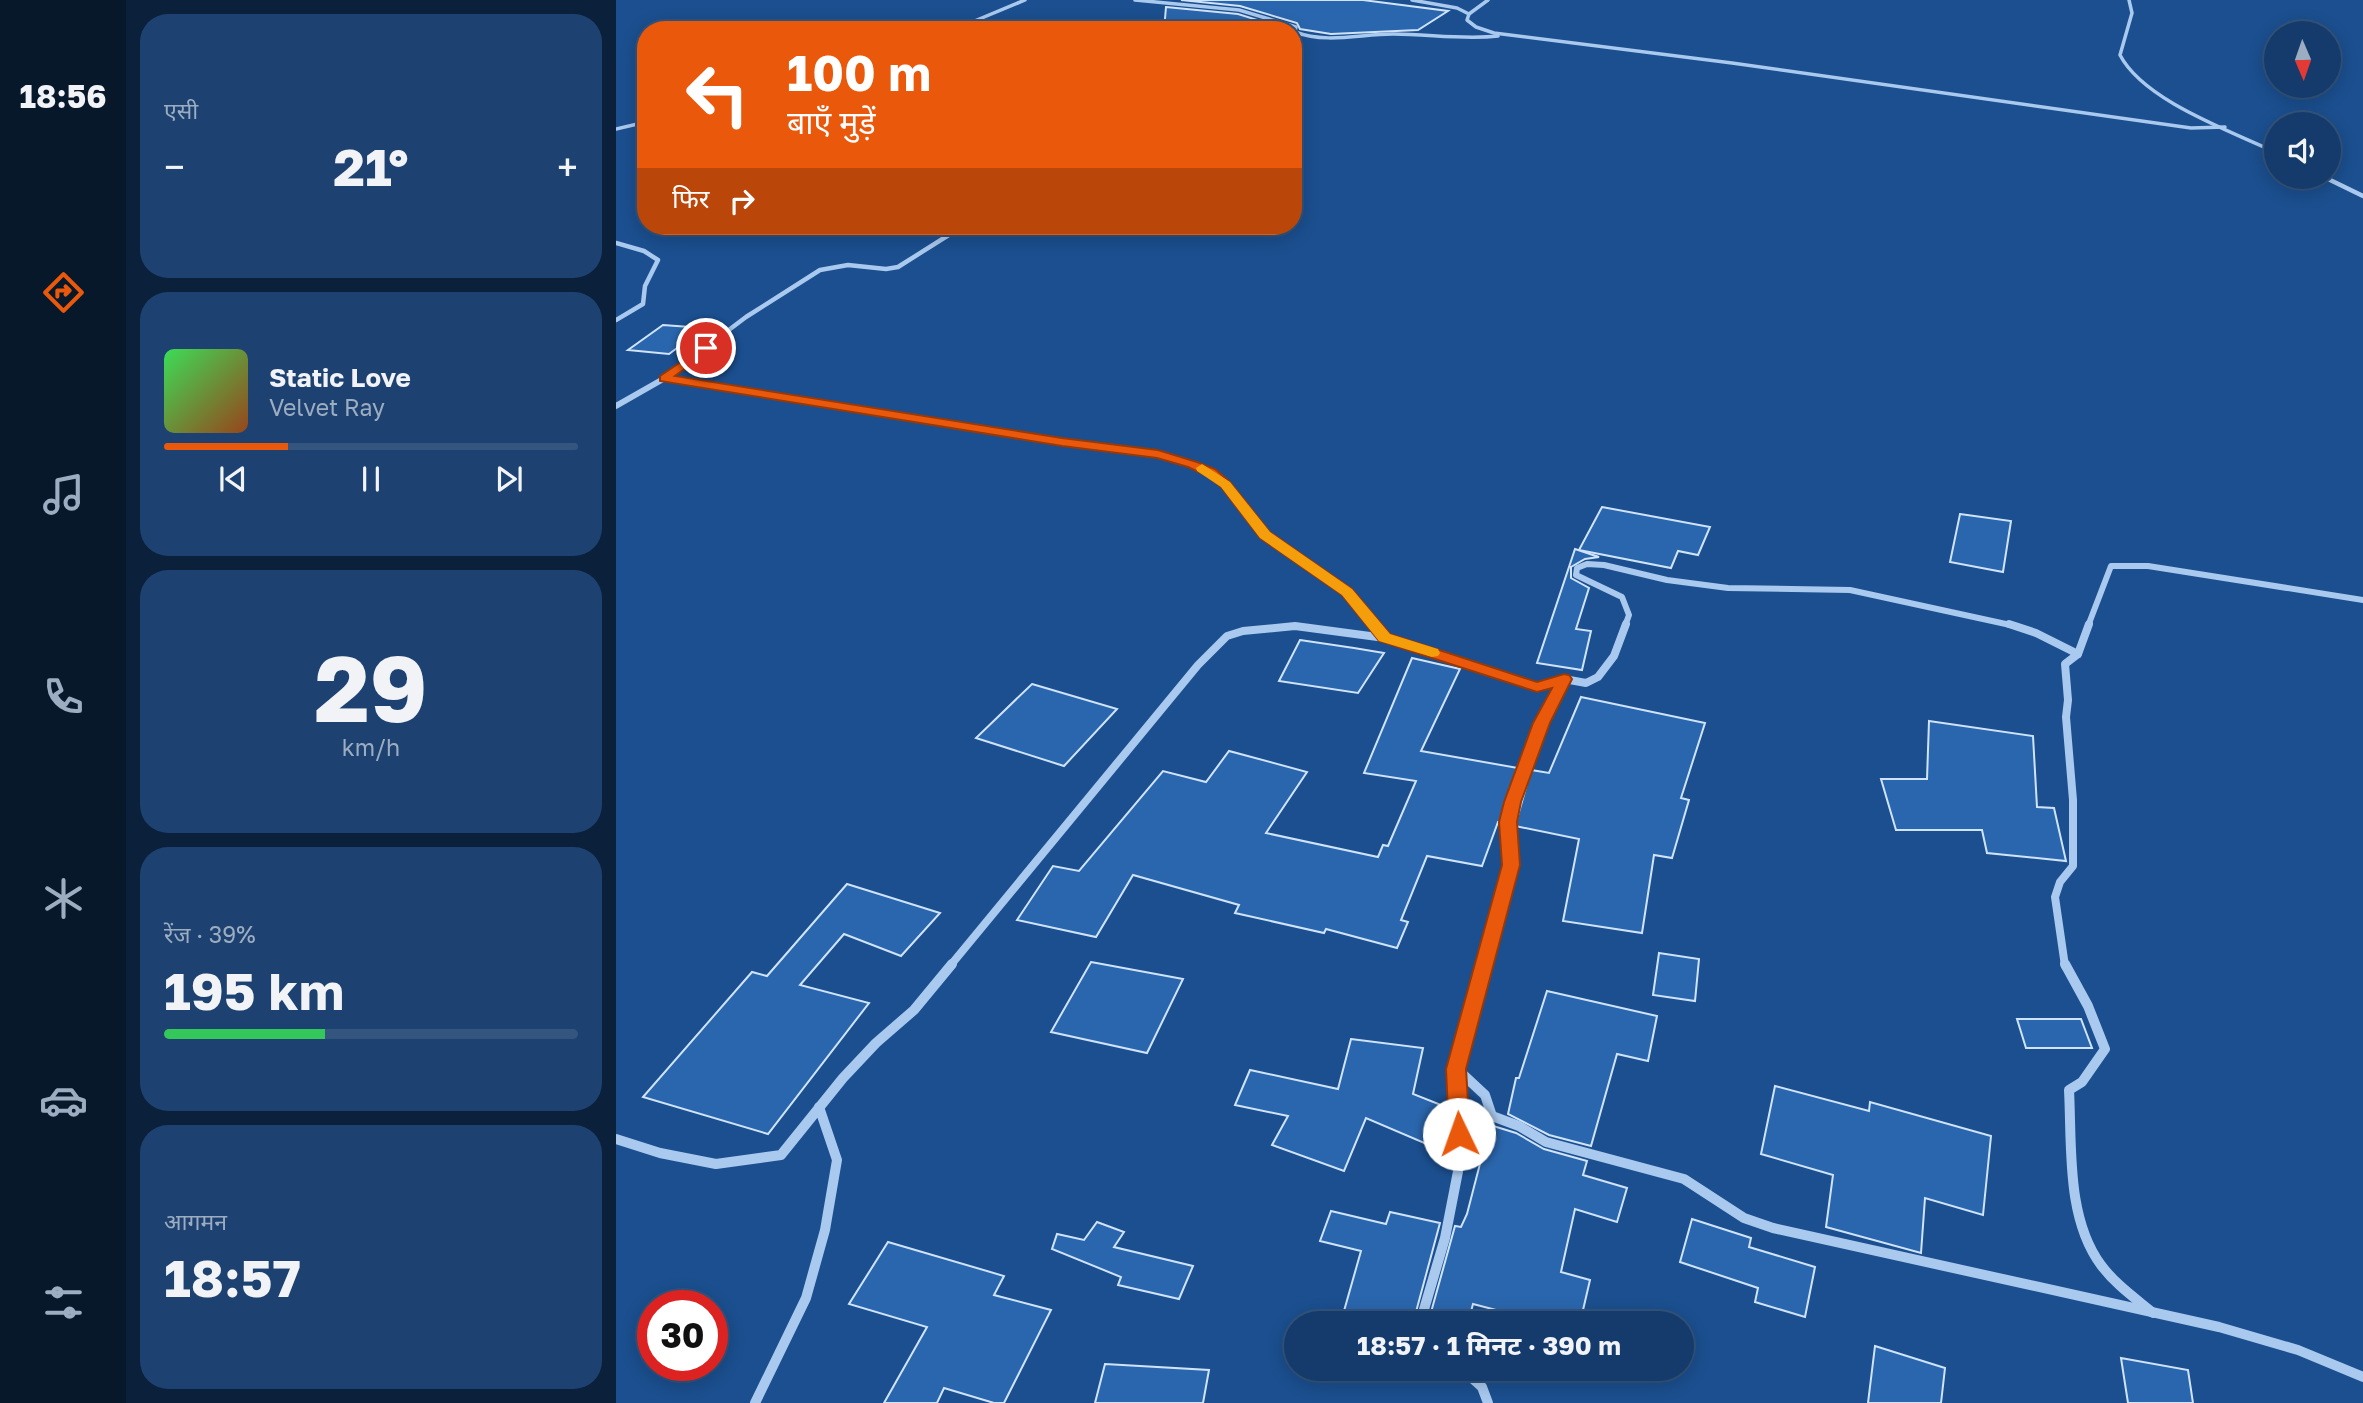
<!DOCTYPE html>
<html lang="hi">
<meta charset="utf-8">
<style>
body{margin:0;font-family:"Golos Text","Noto Sans Devanagari",sans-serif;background:#1d4271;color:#f1f3f6;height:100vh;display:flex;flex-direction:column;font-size:26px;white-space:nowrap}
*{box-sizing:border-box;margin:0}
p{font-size:23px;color:#9dadc1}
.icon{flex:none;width:38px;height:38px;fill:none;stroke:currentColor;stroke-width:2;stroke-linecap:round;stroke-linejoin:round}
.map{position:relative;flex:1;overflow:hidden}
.side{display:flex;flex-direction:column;gap:14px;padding:14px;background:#0b203b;width:490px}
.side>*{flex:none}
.hud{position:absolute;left:21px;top:21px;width:665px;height:214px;border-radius:28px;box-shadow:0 4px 18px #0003,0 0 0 2px #33557e;background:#ea580c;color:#fff;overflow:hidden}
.needle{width:46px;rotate:178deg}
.tools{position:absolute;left:1648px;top:21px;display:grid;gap:14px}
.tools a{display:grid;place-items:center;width:77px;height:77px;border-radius:50%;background:#143b6b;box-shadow:0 4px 18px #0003,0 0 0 2px #33557e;font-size:35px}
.speed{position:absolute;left:21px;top:1290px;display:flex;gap:14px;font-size:35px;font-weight:700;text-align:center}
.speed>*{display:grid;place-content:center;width:91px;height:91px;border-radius:50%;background:#143b6b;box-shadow:0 4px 18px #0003,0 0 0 2px #33557e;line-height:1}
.speed .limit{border:10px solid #d22;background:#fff;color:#111}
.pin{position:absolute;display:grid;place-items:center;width:60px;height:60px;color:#fff;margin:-30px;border:4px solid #fff;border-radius:50%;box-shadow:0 2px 7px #0007}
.me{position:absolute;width:77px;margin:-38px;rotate:357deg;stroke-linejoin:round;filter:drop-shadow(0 0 5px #0008)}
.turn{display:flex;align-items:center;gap:24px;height:147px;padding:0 35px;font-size:32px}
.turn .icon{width:91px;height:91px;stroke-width:2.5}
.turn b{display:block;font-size:49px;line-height:60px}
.then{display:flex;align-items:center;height:66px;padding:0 35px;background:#0003;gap:14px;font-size:26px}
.big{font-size:52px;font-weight:700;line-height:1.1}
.side .card{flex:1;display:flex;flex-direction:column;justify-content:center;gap:10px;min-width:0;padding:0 24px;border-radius:28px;background:#1d4271}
.side .dial{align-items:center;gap:0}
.dial b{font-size:91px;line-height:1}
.song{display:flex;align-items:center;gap:21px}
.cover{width:84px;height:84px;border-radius:10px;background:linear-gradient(135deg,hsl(130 70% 55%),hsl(20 70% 35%))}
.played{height:7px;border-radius:4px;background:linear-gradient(90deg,#ea580c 30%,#33557e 30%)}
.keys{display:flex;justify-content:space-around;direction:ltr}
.heat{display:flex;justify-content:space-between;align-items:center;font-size:38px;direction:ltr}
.charge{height:10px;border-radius:5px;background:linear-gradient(90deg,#34c759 39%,#33557e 0)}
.trip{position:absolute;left:668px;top:1311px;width:410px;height:70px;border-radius:35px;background:#143b6b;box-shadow:0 4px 18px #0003,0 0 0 2px #33557e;font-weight:700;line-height:70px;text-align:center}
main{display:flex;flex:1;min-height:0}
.menu{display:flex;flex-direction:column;width:126px;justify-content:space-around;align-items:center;background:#08182b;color:#9dadc1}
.menu .icon{width:49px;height:49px}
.menu .active{color:#ea580c}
.menu b{font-size:32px;color:#f1f3f6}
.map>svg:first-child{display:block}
</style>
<main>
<nav class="menu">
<b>18:56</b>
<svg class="icon active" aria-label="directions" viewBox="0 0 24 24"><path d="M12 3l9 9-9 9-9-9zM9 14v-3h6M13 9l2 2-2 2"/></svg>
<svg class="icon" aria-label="music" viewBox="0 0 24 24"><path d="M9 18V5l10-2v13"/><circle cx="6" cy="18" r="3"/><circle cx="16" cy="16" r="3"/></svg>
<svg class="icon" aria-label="phone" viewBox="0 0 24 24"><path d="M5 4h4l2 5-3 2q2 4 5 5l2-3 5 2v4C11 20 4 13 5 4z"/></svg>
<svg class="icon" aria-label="climate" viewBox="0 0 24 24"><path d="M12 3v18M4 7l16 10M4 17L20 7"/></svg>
<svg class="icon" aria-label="car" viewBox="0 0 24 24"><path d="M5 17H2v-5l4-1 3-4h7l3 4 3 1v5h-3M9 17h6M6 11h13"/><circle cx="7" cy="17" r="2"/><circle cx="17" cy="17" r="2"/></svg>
<svg class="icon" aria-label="filters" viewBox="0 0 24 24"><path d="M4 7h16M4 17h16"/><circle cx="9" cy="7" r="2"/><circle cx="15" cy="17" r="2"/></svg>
</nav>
<section class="side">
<div class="card"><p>एसी</p>
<div class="heat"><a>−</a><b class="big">21°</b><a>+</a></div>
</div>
<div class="card">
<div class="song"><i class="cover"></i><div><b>Static Love</b><p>Velvet Ray</p></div></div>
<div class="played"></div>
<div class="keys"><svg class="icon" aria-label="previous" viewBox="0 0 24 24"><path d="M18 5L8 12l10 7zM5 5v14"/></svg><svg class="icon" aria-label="pause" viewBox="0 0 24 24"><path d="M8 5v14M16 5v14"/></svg><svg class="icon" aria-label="next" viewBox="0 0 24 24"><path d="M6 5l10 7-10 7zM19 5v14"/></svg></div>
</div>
<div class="card dial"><b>29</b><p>km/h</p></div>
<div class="card"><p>रेंज · 39%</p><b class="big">195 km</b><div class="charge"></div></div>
<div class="card"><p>आगमन</p><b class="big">18:57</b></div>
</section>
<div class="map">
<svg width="1747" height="1403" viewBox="0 0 1747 1403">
<rect width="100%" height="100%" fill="#1b4f8f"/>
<!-- building -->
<g fill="#2a66ad" stroke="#cfe3fa" stroke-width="2">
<polygon points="565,0 747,0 832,11 802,30 715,34 684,29 681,23 624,6"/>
<polygon points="550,7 622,14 674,30 548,30"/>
<polygon points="47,325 88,328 53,354 12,350"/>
<polygon points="986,507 1094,527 1082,555 1062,551 1055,568 963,550"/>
<polygon points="1344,514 1395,521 1387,572 1334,562"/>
<polygon points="959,549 983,557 969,559 955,567 955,578 973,588 960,629 975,631 966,670 921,663"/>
<polygon points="684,640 738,648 768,653 742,693 663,681"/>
<polygon points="796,658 844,669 805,751 902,768 885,823 882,822 866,866 811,856 785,920 792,922 781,948 710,929 708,933 619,913 623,905 517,875 480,937 401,920 437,866 463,871 547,771 590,782 613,751 691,772 650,833 762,857 767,845 772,846 800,781 748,773"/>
<polygon points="416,684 501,709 448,766 360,738"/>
<polygon points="965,697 1089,723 1065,798 1073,800 1056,858 1038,855 1026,933 947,921 963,839 899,826 915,770 933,773"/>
<polygon points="1313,721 1417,736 1421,807 1438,808 1450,861 1371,853 1366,830 1280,830 1265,779 1311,779"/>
<polygon points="231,884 324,913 285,956 228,934 184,985 253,1003 152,1134 27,1097 136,972 151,976"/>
<polygon points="1043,953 1083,959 1079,1001 1037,995"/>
<polygon points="475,962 567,979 531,1053 435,1032"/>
<polygon points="931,991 1041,1016 1032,1061 1001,1054 975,1146 933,1135 892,1114 900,1078 903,1078"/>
<polygon points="1401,1019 1465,1019 1476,1048 1410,1048"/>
<polygon points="735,1039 807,1048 797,1094 835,1109 835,1119 820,1148 750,1118 728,1171 656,1145 672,1116 619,1105 634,1070 722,1089"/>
<polygon points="1159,1086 1253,1111 1254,1102 1375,1136 1367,1215 1309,1198 1305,1253 1210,1227 1217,1175 1145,1154"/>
<polygon points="874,1125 900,1133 928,1149 971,1161 967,1175 1011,1188 1001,1222 959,1209 945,1272 974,1280 964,1323 928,1315 926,1322 857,1304 852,1323 812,1323 839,1226 845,1227 851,1214"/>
<polygon points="715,1211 770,1224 774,1212 824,1223 797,1323 757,1323 726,1318 745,1251 704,1241"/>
<polygon points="1076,1219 1135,1238 1133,1247 1199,1267 1189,1317 1139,1302 1142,1288 1064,1262"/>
<polygon points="481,1222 508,1232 498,1247 577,1266 563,1299 502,1285 505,1277 436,1249 441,1234 468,1240"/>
<polygon points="272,1242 388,1276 378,1295 435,1310 388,1403 378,1403 328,1388 321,1403 268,1403 311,1327 233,1304"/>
<polygon points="1259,1346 1329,1368 1325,1403 1252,1403"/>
<polygon points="1505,1358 1572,1370 1577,1403 1512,1403"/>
<polygon points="489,1364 593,1370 587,1403 479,1403"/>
</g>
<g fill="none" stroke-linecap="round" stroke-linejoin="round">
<!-- street-far4 -->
<g stroke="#a9c9ee" stroke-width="3.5">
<path d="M519,0L623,10L680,27L679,32C711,44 744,34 777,34C813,34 847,40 882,36"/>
<polyline points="796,0 841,8 853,14"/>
<polyline points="872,0 853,14 851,20 860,27 878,33 1116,63 1575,128 1609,127"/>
<path d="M1513,0L1516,13L1504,55C1528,101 1615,131 1661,153"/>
<polyline points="337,30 409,0"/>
<polyline points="0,129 30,122"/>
</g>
<!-- street-far3 -->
<g stroke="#a9c9ee" stroke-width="4.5">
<polyline points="1708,177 1747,196"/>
<polyline points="0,243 28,251 42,260 29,286 27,304 0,320"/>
<polyline points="69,363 130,317 204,270 232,265 270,269 282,267 347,226"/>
</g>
<!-- street-far2 -->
<g stroke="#a9c9ee" stroke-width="6">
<polyline points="49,378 446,442 542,454 577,464 594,472 609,484 649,535 731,592 759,626"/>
<polyline points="0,406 49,378 71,361"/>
<polyline points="1009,626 1013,615 1006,597 960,575 961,568 971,564 988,565 1051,580 1112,588 1234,590 1399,626"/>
<polyline points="1472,626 1495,566 1532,566 1747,600"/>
</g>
<!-- street-far1 -->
<g stroke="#a9c9ee" stroke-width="8">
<polyline points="758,624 769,638"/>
<polyline points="1393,624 1420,633 1462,654 1449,664 1452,700 1450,717 1457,800 1457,866 1444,882 1439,897 1449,966"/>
<polyline points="1462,654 1473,624"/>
<polyline points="334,966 582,665 611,636 627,631 679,626 769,638 921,687 948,679 970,683 982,677 998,656 1010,624"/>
<polyline points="868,966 895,865 892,822 904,780 926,723 948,679"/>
</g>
<!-- street -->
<g stroke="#a9c9ee" stroke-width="10">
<path d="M1449,964L1472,1006L1489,1049L1466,1082L1453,1090C1456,1146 1450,1218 1485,1265C1499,1284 1519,1298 1537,1313"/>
<polyline points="840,1068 869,1095 876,1116 903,1126 930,1142 1068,1179 1128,1218 1157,1228 1603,1327 1682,1350 1747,1377"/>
<polyline points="0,1139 44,1153 100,1164 165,1155 227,1078 260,1043 298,1010 336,964"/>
<polyline points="804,1323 829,1238 845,1156 840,1068 868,964"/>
<polyline points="845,1368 866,1387 872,1403"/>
<polyline points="139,1403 190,1298 209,1230 221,1160 203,1107"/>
</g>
</g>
<!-- route -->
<polygon fill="#ea580c" stroke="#983908" stroke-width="2" points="90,345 94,346 94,351 59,376 446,438 542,450 581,462 599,469 614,482 654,532 736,589 774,634 921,682 948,674 953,675 956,679 934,723 905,802 901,822 904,865 850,1069 854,1134 851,1141 843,1144 836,1141 833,1134 830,1069 886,865 883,822 888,802 917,723 936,688 921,692 915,690 763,641 726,595 644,538 605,487 589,475 572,467 541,458 446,446 44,381 44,376"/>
<!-- slow -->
<polygon fill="#f59e0b" points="586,464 614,482 654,532 736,589 774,634 822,649 824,653 822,656 816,657 763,641 726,595 644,538 605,487 581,471 580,468"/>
</svg>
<div class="tools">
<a><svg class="needle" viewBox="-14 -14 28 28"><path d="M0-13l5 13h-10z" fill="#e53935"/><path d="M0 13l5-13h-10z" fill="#9dadc1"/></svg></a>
<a><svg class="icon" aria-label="sound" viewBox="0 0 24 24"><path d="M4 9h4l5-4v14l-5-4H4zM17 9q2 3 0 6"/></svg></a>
</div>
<div class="speed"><div class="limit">30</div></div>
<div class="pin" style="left:90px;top:348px;background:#d93025"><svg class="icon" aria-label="arrive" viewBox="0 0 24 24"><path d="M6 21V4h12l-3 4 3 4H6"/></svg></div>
<svg class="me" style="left:843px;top:1134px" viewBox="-20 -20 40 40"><circle r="19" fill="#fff"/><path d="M0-13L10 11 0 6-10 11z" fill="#ea580c"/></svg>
<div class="trip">18:57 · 1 मिनट · 390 m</div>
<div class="hud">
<div class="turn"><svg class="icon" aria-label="left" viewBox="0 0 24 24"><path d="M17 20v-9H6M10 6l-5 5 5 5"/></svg><div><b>100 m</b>बाएँ मुड़ें</div></div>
<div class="then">फिर<svg class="icon" aria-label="right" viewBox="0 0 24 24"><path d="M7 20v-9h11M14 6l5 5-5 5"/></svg></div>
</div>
</div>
</main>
